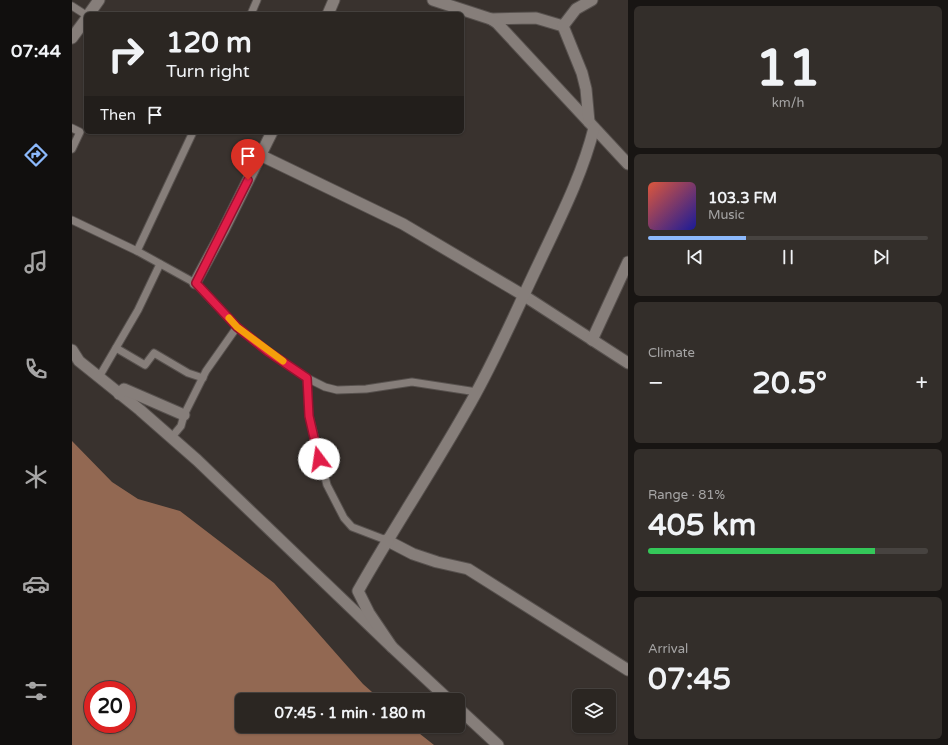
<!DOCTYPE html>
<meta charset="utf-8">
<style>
body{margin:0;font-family:"Varela Round",sans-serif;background:#332e2a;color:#f1f3f6;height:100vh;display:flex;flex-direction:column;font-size:15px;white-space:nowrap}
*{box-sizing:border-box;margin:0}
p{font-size:13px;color:#a6a5a5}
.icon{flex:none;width:22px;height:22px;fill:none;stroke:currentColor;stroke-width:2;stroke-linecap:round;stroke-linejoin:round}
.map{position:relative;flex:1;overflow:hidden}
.sheet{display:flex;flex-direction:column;gap:6px;padding:6px;background:#181513;width:320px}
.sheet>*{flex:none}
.top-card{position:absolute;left:12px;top:12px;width:380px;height:122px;border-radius:6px;box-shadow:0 1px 3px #0004,0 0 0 1px #474340;background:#2b2622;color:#f1f3f6;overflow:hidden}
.tools{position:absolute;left:500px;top:689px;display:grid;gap:8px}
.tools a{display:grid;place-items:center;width:44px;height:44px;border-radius:6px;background:#2b2622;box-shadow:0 1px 3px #0004,0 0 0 1px #474340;font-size:20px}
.speed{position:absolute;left:12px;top:681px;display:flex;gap:8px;font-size:20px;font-weight:700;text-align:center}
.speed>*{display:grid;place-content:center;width:52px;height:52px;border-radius:50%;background:#2b2622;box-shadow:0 1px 3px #0004,0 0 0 1px #474340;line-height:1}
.speed .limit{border:6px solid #d22;background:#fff;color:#111}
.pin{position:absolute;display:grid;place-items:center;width:34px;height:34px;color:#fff;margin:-41px -17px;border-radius:50% 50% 50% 0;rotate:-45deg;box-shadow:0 0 4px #0007}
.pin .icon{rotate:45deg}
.me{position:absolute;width:44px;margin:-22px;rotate:346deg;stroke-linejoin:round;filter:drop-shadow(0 0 3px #0008)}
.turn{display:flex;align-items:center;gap:14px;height:84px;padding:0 16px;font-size:18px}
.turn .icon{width:52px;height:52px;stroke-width:2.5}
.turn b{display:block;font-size:28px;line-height:34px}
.then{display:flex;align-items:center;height:38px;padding:0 16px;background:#0003;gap:8px;font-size:15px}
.big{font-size:30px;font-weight:700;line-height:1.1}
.sheet .widget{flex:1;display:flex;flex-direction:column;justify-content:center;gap:6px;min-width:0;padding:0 14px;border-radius:6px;background:#332e2a}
.sheet .dial{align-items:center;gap:0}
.dial b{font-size:52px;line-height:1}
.song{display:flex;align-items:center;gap:12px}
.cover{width:48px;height:48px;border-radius:6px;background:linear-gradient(135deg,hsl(10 70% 55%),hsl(240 70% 35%))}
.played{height:4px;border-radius:2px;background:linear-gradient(90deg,#8cb9fc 35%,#474340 35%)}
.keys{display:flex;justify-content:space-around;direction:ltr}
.heat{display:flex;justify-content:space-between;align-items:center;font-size:22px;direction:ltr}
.charge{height:6px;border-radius:3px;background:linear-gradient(90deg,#34c759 81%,#474340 0)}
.trip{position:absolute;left:163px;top:693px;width:230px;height:40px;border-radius:6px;background:#2b2622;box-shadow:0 1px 3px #0004,0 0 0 1px #474340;font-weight:700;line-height:40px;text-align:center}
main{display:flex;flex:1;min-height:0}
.tabs{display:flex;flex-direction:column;width:72px;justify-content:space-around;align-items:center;background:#110f0e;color:#a6a5a5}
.tabs .icon{width:28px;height:28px}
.tabs .active{color:#8cb9fc}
.tabs b{font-size:18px;color:#f1f3f6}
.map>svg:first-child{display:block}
</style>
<main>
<nav class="tabs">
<b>07:44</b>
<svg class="icon active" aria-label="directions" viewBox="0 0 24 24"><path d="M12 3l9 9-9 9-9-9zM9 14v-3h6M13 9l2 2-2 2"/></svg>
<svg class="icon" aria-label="music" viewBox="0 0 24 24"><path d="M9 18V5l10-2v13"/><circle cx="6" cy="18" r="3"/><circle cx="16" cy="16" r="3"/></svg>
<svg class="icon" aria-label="phone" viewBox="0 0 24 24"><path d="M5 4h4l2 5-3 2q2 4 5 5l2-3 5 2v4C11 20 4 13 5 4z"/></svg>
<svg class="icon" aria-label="climate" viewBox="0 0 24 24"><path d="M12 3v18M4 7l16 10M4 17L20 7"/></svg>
<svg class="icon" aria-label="car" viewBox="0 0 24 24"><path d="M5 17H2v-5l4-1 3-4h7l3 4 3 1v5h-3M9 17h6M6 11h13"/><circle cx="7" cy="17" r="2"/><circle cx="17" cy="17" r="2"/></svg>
<svg class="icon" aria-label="filters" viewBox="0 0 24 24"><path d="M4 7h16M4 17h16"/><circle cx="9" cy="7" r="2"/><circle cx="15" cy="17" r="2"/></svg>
</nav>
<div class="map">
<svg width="556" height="745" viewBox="0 0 556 745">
<rect width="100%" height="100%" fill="#39322e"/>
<!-- water -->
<path fill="#926852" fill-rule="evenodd" d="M0,441L40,482L66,499L108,511L202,583L291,684L309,700H170V726H338L362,745H0ZM21,690H55V724H21Z"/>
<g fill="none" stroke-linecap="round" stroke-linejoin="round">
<!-- service casing -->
<g stroke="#57514e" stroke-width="9">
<g id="service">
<polyline points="0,6 14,15"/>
<polyline points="179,14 185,0"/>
<polyline points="0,128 8,132 0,149"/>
<polyline points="0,220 65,251 123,283 165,327 195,351 235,378 253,387 265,390 294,389 340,382 405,392"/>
<polyline points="65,251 121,132"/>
<polyline points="44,348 73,365 82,353 116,373 131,378"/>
<polyline points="27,377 66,310 88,264"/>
<polyline points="235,378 237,416 255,485 272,518 280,527 314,540"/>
<polyline points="99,438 109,426 112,415 134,371 165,327"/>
</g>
</g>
<!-- minor casing -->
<g stroke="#57514e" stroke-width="13">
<g id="minor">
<polyline points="361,0 419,19 464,18 491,26"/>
<polyline points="17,14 27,0"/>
<polyline points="256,14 262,0"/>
<polyline points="419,19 425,23 556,164"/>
<polyline points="491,26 510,73 514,89 517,122"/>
<polyline points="491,26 504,9 520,0"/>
<polyline points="0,38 14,19"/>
<polyline points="188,155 331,224 451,295 556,363"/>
<polyline points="123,283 151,231 200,132"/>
<polyline points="520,340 556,262"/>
<polyline points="0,350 7,361 68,410 125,460 320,647 377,700"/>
<polyline points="47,394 52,389 112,415"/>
<polyline points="314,540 341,554 365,562 396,569 556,670"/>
<path d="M320,647L297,613L286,591C321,529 360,471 395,409C422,363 443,313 466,265C487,220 510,176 522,128"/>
<polyline points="386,708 426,745"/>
</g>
</g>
<!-- service -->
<use href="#service" stroke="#867e7a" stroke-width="7"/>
<!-- minor -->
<use href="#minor" stroke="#867e7a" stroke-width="11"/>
</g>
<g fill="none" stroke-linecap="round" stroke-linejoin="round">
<!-- route casing -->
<g stroke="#92132f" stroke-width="10">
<polyline id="route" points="176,180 124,283 165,327 195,351 235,378 237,416 247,459"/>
</g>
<!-- route -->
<use href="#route" stroke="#e11d48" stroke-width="7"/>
<!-- slow -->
<polyline stroke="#f59e0b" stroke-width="7" points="157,318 165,327 211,361"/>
</g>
</svg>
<div class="tools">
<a><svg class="icon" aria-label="layers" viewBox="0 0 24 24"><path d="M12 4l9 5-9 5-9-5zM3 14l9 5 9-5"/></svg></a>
</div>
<div class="speed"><div class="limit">20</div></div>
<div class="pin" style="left:176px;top:180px;background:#d93025"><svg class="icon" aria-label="arrive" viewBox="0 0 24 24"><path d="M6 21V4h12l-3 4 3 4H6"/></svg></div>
<svg class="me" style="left:247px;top:459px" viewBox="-20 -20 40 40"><circle r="19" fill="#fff"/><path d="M0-13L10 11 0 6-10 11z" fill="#e11d48"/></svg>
<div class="trip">07:45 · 1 min · 180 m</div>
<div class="top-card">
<div class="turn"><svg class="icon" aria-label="right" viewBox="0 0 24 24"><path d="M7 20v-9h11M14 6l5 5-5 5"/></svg><div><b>120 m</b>Turn right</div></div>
<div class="then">Then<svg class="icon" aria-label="arrive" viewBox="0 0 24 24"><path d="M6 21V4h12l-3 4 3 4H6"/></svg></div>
</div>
</div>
<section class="sheet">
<div class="widget dial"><b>11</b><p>km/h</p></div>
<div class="widget">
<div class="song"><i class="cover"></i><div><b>103.3 FM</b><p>Music</p></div></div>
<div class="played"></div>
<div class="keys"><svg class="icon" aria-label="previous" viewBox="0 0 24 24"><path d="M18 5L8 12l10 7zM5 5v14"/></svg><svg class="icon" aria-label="pause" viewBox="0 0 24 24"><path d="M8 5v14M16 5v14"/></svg><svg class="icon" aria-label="next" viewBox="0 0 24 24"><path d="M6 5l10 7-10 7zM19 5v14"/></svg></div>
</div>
<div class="widget"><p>Climate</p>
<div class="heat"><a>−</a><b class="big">20.5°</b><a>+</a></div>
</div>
<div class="widget"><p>Range · 81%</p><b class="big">405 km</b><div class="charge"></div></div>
<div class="widget"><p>Arrival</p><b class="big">07:45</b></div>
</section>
</main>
